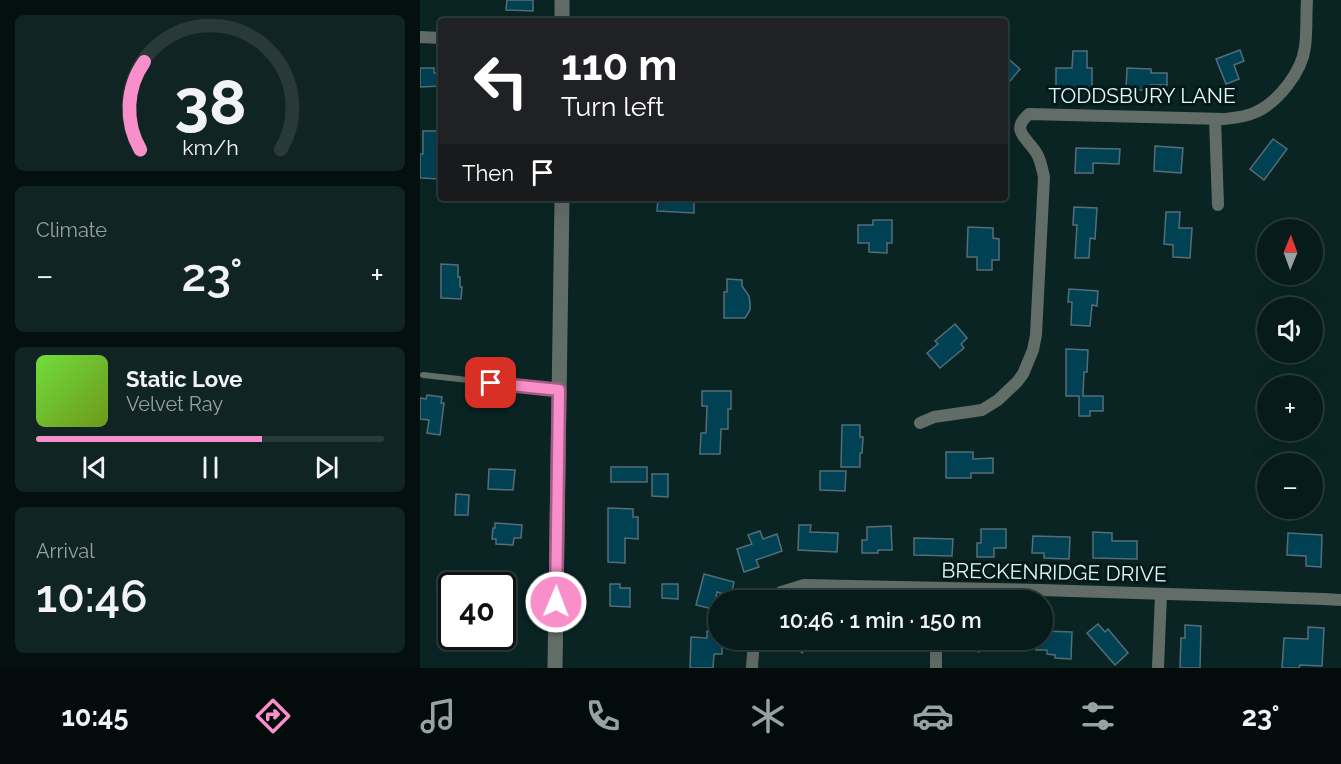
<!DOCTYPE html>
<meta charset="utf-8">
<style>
body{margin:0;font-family:Raleway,sans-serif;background:#112424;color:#f1f3f6;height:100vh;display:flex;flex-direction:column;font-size:22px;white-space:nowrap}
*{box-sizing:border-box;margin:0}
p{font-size:20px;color:#98a1a3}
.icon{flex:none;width:33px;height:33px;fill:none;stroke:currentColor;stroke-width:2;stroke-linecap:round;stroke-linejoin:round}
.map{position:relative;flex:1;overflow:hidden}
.details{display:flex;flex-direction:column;gap:15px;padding:15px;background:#040f0f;width:420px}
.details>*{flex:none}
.guide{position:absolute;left:18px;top:18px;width:570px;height:183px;border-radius:6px;box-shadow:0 6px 24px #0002,0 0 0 2px #29393a;background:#202124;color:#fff;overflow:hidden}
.needle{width:39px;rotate:1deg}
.tools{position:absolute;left:837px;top:219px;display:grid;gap:12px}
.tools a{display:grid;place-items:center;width:66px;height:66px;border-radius:50%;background:#081b1b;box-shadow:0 6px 24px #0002,0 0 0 2px #29393a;font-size:30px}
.speed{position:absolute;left:18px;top:572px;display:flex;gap:12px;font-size:30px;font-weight:700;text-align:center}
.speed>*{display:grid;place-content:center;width:78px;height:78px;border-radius:50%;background:#081b1b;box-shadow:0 6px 24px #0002,0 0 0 2px #29393a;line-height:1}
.speed .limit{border:3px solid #111;border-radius:9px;background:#fff;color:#111}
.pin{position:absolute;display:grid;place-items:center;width:51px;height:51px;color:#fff;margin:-26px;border-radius:12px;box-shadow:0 3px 9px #0006}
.me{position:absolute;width:66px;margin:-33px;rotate:1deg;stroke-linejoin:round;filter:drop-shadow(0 0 4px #0008)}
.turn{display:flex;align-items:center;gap:21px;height:126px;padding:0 24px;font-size:27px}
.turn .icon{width:78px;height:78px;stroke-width:2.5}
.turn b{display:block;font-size:42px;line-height:51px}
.then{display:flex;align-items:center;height:57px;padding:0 24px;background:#0003;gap:12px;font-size:22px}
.big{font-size:45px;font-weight:600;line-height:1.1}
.details .card{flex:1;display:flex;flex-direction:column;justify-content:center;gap:9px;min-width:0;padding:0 21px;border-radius:9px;background:#112424}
.details .dial{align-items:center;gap:0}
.dial svg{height:156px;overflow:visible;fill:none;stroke:#29393a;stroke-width:7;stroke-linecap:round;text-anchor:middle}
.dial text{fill:#f1f3f6;stroke:none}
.song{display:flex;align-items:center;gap:18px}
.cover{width:72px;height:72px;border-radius:9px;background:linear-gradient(135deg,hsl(100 70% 55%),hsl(80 70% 35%))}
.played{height:6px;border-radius:3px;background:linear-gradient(90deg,#f98fca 65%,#29393a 65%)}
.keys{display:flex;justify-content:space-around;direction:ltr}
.heat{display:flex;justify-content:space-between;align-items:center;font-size:33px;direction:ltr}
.trip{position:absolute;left:288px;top:590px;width:345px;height:60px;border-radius:30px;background:#081b1b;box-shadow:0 6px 24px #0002,0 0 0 2px #29393a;font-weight:600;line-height:60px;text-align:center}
.tab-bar{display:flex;height:96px;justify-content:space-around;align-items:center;background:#030b0b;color:#98a1a3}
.tab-bar .icon{width:42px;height:42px}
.tab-bar .current{color:#f98fca}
.tab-bar b{font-size:27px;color:#f1f3f6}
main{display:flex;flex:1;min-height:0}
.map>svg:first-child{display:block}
</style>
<main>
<section class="details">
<div class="card dial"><svg viewBox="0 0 100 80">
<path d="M14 69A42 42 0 1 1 86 69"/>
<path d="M14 69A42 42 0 0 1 16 24" stroke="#f98fca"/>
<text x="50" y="56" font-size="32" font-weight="700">38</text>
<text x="50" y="72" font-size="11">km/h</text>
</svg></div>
<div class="card"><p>Climate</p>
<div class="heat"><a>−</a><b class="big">23°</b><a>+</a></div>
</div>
<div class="card">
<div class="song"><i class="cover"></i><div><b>Static Love</b><p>Velvet Ray</p></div></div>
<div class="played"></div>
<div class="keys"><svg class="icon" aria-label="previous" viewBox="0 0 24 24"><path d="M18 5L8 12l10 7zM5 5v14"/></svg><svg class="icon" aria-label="pause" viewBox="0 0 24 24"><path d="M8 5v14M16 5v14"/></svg><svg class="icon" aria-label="next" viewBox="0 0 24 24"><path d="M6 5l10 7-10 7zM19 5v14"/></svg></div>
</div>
<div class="card"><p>Arrival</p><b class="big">10:46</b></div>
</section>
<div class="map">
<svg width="921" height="668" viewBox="0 0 921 668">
<rect width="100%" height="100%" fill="#0a2424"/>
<!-- building -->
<g fill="#004154" stroke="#556d77" stroke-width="1.5">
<polygon points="87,0 113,0 113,11 86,10"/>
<polygon points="820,50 824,61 814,65 819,79 806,84 796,59"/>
<polygon points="653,51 667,51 667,68 672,68 672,90 636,89 636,68 652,68"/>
<polygon points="585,56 600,69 585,87"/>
<polygon points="0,68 14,68 14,73 21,73 21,86 0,87"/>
<polygon points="707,68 731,69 731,73 747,73 747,85 730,85 730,90 706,90"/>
<polygon points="3,131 21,131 21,179 0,178 0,154 3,154"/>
<polygon points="853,139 867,149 844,180 830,169"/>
<polygon points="735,146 763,148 761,173 734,171"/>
<polygon points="656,148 700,149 699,164 673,163 673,173 655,173"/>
<polygon points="238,198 274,198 274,213 237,211"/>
<polygon points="654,207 677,208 675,239 670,238 669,258 655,258 657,225 653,225"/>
<polygon points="746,212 760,212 759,228 772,228 770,258 753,257 753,245 744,244"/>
<polygon points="453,220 472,220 472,243 467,243 467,253 449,252 449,243 438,243 438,225 453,225"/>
<polygon points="548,227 573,228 573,238 579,239 579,260 572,260 572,270 557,270 557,257 547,257"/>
<polygon points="21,264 38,265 38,277 40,277 40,287 42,287 41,299 21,298"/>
<polygon points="307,279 322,280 322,286 329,296 330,303 330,310 325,318 304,318 304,292 307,292"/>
<polygon points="649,289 678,291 677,306 672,305 670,326 651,325 652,302 648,302"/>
<polygon points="535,324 547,338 541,344 544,348 520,368 507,353 518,344 515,341"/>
<polygon points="646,349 668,350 667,372 664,372 663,396 683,396 683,411 670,411 670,416 659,416 659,396 646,396"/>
<polygon points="282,391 311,391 311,409 308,409 308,429 301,429 300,454 280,454 281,433 286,433 287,406 282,406"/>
<polygon points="7,395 22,397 21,403 24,403 20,435 7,433 9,420 0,419 0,398 6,399"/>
<polygon points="422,425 440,425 440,437 443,437 442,453 440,453 440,467 421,467"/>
<polygon points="526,452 553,452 553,459 573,458 573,473 551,473 551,478 526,478"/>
<rect x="191" y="467" width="36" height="15"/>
<polygon points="69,469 95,470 93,490 68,489"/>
<polygon points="400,471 426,471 425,491 400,490"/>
<polygon points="232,474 248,474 248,497 232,496"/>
<polygon points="36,494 49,495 48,515 35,515"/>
<polygon points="188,508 213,509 213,517 218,517 218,539 205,538 205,563 188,562"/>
<polygon points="75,523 102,525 101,538 94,538 93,545 76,544 76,539 72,539 73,528 75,528"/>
<polygon points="379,525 391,525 390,532 418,533 417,552 378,550"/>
<polygon points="471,526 472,550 458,550 458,553 442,553 442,540 447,540 447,527"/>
<polygon points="561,529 586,529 586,548 574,548 574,557 557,557 557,543 561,543"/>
<polygon points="340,531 343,539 357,534 362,551 336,560 339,567 324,572 317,549 332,544 328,535"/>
<polygon points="673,532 692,533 692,541 717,541 717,559 673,558"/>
<polygon points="868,533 902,535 901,567 886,566 886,556 867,555"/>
<polygon points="613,536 650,537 649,559 624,558 624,553 612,553"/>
<polygon points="494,538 533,539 532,556 494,555"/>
<polygon points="284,574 314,582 311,596 297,592 293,609 276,605"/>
<polygon points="190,584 200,584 200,588 210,588 210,607 190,606"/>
<polygon points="242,584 258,584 258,599 242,598"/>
<polygon points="678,624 685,632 688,629 708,653 695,665 667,633"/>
<polygon points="765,625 781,626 780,668 760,668 761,638 765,638"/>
<polygon points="888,627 904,628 902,666 880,665 879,668 862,668 864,638 888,639"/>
<polygon points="287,631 298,632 298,639 302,639 302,654 294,654 293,668 270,668 271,637 287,638"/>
<polygon points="622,631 652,632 651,659 635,658 635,655 627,654 627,650 616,650 616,639 622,639"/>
<polygon points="368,639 396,639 382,653"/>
<polygon points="556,639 601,639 601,645 558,652"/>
</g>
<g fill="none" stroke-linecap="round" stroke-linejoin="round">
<!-- service -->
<polyline stroke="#636d68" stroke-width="6" points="3,375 138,390"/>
<!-- minor -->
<g stroke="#636d68" stroke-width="12">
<polyline points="0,37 21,38"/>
<polyline points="795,119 798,205"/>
<path d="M500,423L514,417L562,410L578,400L597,382L603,374L613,350L616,335L624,177C622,169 621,161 617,154C608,138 589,131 609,114L804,119C814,118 826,117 836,112C858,102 882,72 885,47C887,32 886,15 887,0"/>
<polyline points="350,600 361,592 384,585 620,590 904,599 921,600"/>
<polyline points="516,639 516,668"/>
<polyline points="332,668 334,639"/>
<polyline points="738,668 741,594"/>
</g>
<!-- tertiary -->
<g stroke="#636d68" stroke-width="15">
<polyline points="142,21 142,0"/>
<polyline points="135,668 142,198"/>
</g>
</g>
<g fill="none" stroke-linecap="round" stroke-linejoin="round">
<!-- route casing -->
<g stroke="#a25d83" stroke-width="15">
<polyline id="route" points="71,383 139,390 136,602"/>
</g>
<!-- route -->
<use href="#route" stroke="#f98fca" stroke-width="10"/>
</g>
<g text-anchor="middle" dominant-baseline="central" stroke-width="6" stroke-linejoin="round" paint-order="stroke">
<!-- street labels -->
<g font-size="21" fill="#e7f6f5" stroke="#021b1a">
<text x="722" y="95">TODDSBURY LANE</text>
<text transform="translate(634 572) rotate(1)">BRECKENRIDGE DRIVE</text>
</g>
</g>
</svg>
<div class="tools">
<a><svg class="needle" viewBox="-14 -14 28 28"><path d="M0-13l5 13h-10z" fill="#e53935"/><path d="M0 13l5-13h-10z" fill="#98a1a3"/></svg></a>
<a><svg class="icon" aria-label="sound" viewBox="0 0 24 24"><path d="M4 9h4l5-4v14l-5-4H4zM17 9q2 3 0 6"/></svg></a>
<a>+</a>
<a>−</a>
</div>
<div class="speed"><div class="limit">40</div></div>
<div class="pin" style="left:71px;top:383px;background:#d93025"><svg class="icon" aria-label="arrive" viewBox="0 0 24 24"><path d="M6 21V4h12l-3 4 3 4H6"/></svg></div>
<svg class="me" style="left:136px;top:602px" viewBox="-20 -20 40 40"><circle r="17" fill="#f98fca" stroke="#fff" stroke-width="3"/><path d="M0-11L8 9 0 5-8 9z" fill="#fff"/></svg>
<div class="trip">10:46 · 1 min · 150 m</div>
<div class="guide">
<div class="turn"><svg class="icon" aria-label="left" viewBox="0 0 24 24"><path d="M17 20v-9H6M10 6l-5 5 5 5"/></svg><div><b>110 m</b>Turn left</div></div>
<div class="then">Then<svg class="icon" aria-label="arrive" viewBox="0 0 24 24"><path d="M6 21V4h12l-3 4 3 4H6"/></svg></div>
</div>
</div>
</main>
<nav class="tab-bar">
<b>10:45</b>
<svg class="icon current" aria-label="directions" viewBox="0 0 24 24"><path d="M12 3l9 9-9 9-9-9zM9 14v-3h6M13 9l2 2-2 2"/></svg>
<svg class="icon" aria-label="music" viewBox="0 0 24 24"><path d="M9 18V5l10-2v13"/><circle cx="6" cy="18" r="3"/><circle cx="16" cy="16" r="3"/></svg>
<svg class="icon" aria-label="phone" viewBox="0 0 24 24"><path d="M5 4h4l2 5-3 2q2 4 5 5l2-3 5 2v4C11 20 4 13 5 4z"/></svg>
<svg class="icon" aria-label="climate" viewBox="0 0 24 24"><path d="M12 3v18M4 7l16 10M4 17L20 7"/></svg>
<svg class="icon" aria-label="car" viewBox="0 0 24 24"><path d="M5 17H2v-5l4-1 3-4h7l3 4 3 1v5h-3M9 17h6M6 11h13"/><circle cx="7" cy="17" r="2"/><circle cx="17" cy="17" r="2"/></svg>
<svg class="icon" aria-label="filters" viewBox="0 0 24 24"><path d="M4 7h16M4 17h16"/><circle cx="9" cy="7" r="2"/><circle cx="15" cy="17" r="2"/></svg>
<b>23°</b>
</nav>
